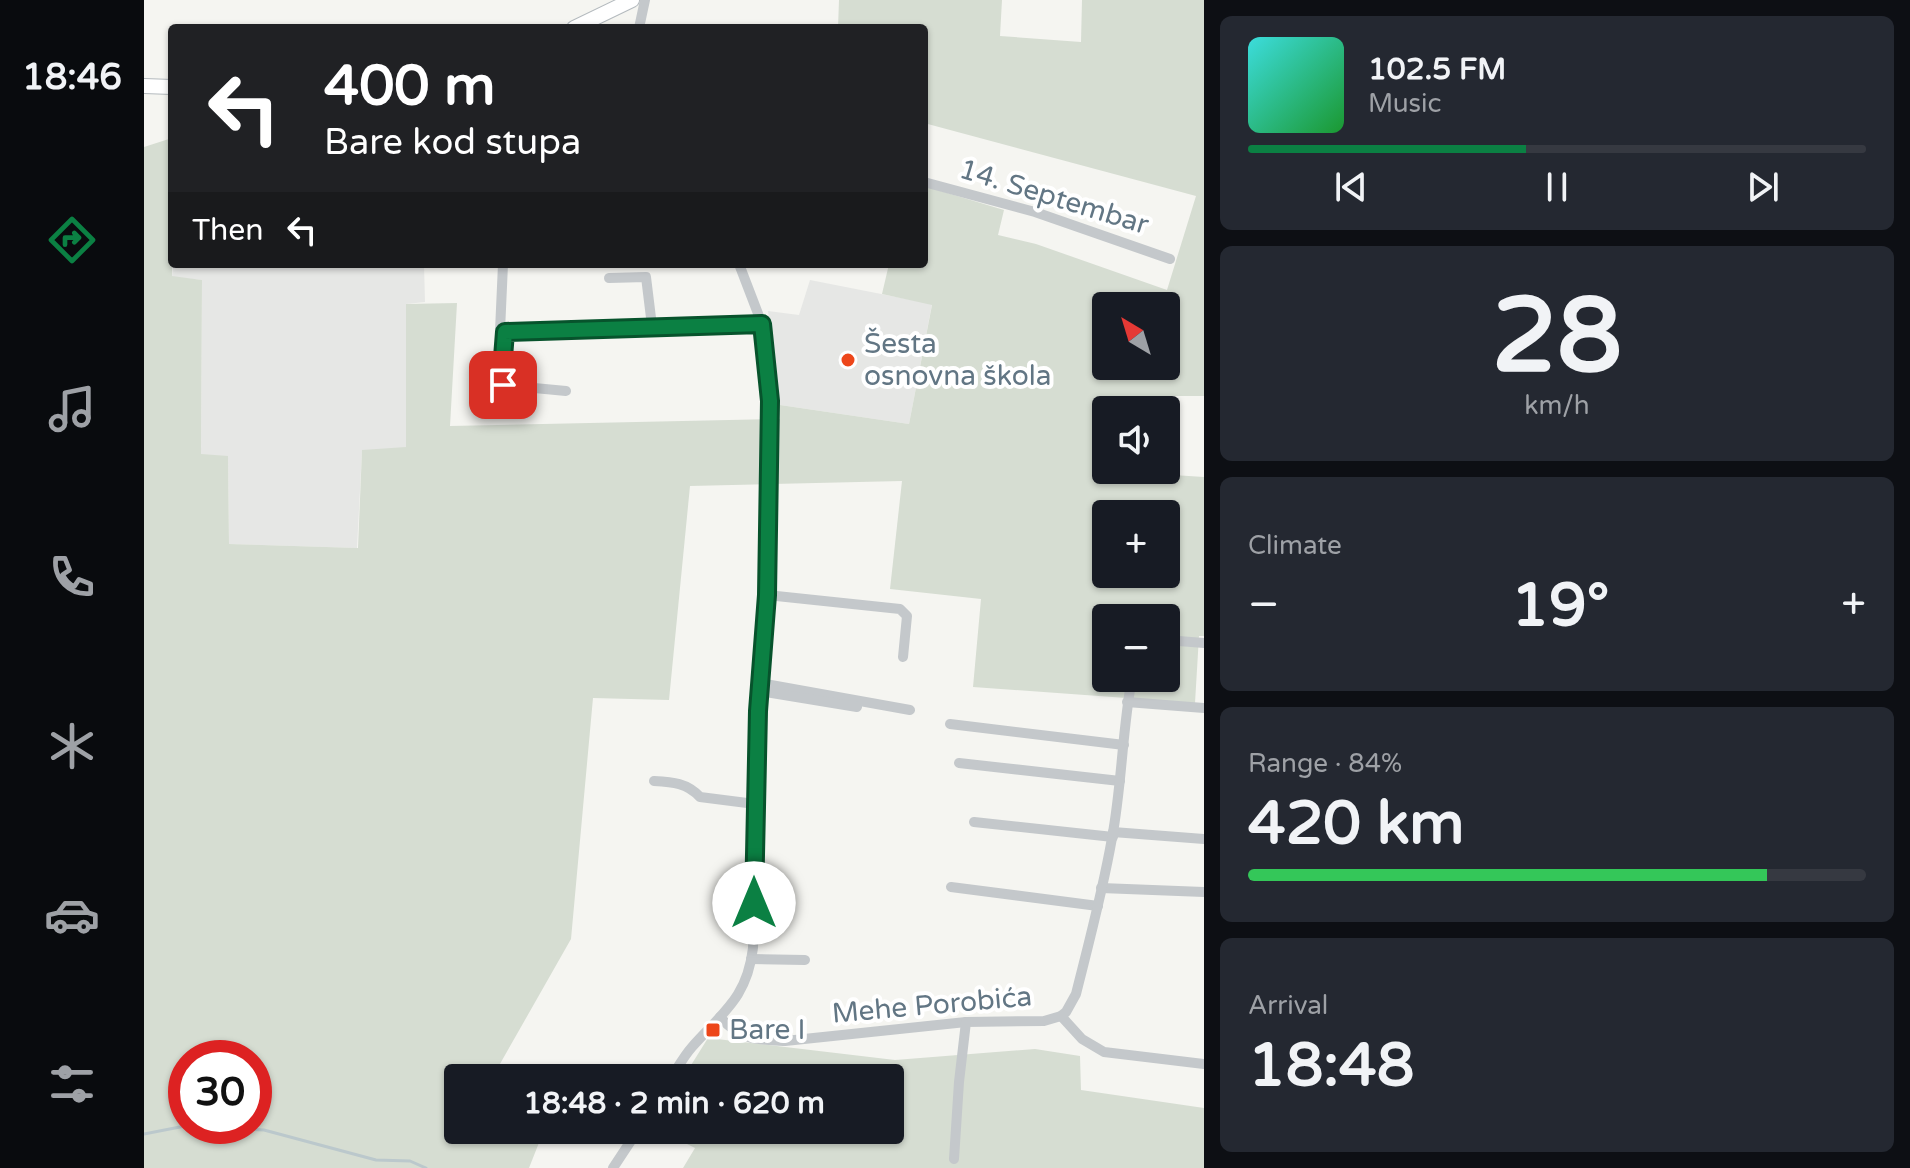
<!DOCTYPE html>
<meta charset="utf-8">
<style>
body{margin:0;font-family:"Varela Round",sans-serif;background:#242831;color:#f1f3f6;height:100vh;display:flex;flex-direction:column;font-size:30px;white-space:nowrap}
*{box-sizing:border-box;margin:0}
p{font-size:26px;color:#9ea1a6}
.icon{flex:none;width:44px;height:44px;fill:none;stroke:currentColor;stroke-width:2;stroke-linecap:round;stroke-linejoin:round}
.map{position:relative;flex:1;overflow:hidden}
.drawer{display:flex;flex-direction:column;gap:16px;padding:16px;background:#0d0f14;width:706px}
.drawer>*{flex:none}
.top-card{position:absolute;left:24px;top:24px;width:760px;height:244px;border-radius:8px;box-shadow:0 2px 6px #0004;background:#202124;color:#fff;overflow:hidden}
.needle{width:52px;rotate:322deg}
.fabs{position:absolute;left:948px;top:292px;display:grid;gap:16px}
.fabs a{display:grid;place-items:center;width:88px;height:88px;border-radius:8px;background:#171b24;box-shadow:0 2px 6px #0004;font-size:40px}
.speed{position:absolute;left:24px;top:1040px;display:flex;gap:16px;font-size:40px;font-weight:700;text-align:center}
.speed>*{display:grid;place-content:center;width:104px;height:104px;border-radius:50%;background:#171b24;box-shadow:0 2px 6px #0004;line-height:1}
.speed .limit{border:12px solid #d22;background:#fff;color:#111}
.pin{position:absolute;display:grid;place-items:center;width:68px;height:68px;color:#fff;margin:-34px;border-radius:16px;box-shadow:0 4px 12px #0006}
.me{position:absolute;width:88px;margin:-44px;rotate:0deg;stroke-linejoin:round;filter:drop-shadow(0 0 6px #0008)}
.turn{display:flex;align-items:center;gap:28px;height:168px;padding:0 24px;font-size:36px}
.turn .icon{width:104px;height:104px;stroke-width:2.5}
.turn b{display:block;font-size:56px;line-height:68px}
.then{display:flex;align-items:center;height:76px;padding:0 24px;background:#0003;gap:16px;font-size:30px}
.big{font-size:60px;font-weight:700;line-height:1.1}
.drawer .widget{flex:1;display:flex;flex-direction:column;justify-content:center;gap:12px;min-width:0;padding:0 28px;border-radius:12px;background:#242831}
.drawer .dial{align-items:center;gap:0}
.dial b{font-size:104px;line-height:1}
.song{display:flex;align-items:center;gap:24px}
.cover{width:96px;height:96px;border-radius:12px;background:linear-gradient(135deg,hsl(180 70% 55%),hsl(130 70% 35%))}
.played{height:8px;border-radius:4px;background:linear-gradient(90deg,#0b8043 45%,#363941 45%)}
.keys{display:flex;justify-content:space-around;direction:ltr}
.heat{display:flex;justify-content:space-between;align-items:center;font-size:44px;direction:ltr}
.charge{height:12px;border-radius:6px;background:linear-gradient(90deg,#34c759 84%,#363941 0)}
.trip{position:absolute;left:300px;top:1064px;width:460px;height:80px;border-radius:8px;background:#171b24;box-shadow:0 2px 6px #0004;font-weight:700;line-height:80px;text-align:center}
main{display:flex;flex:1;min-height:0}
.dock{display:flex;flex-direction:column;width:144px;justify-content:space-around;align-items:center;background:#090b0e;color:#9ea1a6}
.dock .icon{width:56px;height:56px}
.dock .current{color:#0b8043}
.dock b{font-size:36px;color:#f1f3f6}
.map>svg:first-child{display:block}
</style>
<main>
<nav class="dock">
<b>18:46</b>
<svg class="icon current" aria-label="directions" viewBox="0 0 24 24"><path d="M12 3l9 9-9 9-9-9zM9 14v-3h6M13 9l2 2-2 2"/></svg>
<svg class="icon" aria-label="music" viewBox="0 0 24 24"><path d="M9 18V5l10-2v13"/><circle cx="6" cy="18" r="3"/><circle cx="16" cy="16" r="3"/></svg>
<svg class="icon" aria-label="phone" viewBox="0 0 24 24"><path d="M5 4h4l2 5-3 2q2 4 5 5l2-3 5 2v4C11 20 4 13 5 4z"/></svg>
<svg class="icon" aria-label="climate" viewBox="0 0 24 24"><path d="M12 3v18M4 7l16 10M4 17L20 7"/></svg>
<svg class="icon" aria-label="car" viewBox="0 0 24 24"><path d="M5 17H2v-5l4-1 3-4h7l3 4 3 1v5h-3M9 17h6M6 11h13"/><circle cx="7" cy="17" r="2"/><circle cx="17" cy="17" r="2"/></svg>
<svg class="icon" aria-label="filters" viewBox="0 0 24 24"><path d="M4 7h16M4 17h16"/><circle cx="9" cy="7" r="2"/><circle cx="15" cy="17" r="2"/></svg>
</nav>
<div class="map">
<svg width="1060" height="1168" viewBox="0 0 1060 1168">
<rect width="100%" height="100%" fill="#f5f5f1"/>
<!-- built -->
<g fill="#e6e7e5">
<polygon points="29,264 280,264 281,302 262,304 262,448 218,451 213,548 85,544 84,457 57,455 58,280 28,277"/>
<polygon points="666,280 788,304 765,424 636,405 624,311 655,315"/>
</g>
<!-- green -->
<g fill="#d6ddd2" fill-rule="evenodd">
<path d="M695,0H858L856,36L937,42L938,0H1060V396H995L992,410H962V470H982L983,472L1060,477V636H1055L1051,703L829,687L837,599L746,589L758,481L546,486L525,700L449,698L427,939L348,1078H314V1130H400L385,1168H0V147L28,138V276L58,280L57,454L84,456L85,544L214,548L218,450L262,447V304L313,303L306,426L636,419V405L765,424L788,305L738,294L745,264H780V186L860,210L854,235L892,244L1023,290L1052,196L780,123V28H694ZM962,306H1022V366H962ZM962,514H1022V574H962ZM962,618H1022V678H962ZM42,1058H110V1126H42Z"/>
<polygon points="564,1038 751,1060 891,1049 936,1056 937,1090 1060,1108 1060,1168 539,1168 551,1148 515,1130 746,1130 746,1078 539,1078"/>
</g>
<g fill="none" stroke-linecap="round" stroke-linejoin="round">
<!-- stream -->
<polyline stroke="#bbc8cc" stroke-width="3" points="0,1134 41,1126 120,1130 232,1160 266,1161 282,1168"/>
<!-- secondary casing -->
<g stroke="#b4babe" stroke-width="16">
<g id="secondary">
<polyline points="430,28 488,0"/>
<polyline points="0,86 28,87"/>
</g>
</g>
<!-- street -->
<g stroke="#c4c8cb" stroke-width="10">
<polyline points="495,28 501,0"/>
<polyline points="780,182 891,212 1026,259"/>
<polyline points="359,264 356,331 618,324"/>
<polyline points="465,278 502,277 508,326"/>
<polyline points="361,332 357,383 359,385 422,391"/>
<polyline points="623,595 756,609 763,616 759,657"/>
<polyline points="1022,640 1060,643"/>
<polyline points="616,683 766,710"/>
<polyline points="616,691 713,707"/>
<polyline points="983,702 1060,708"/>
<polyline points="806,724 980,745"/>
<polyline points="815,763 976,781"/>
<path d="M510,781C529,782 543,783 556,797L611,804"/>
<polyline points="830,822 969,837"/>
<polyline points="969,832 1060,839"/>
<polyline points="807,887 954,906"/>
<polyline points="957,888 1060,892"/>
<polyline points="607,959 661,960"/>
<polyline points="917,1016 938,1039 960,1052 1060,1064"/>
<path d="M576,1017C596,1040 612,1040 641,1041L822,1022L900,1021L917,1016L922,1012L932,994C945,942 959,890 968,838C978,785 978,731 988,678"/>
<path d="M527,1078C534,1067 540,1056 548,1047C579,1012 603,998 609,948L614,711L623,595L626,401L618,324L595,264"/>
<polyline points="810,1159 815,1082 822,1022"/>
<polyline points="469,1168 494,1130"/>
</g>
<!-- secondary -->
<use href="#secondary" stroke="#fff" stroke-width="14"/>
</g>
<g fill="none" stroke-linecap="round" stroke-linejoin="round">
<!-- route casing -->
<g stroke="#07532c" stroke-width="20">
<polyline id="route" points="359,385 357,383 361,332 618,324 626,401 623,595 614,711 610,903"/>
</g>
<!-- route -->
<use href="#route" stroke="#0b8043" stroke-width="14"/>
</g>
<!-- markers -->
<g fill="#ed461a" stroke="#fff" stroke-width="3">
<circle cx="704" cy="360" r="8"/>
<rect x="561" y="1022" width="16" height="16" rx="4"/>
</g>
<g text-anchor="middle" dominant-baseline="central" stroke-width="8" stroke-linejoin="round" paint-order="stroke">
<!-- street labels -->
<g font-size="28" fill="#627684" stroke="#fff">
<text transform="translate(910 197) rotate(17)">14. Septembar</text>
<text transform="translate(788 1005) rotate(-5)">Mehe Porobića</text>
</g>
<!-- poi labels -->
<g font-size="28" fill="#627684" stroke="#fff" text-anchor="start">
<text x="720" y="344">Šesta<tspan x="720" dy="32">osnovna škola</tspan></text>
<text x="585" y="1030">Bare I</text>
</g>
</g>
</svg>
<div class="fabs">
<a><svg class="needle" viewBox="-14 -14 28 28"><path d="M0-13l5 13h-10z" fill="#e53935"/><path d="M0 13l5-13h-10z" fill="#9ea1a6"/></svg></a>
<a><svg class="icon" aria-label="sound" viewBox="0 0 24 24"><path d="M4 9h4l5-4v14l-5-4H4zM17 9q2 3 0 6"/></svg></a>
<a>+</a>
<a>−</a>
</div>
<div class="speed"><div class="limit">30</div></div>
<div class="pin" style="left:359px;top:385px;background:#d93025"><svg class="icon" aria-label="arrive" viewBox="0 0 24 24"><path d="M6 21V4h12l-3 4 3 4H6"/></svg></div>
<svg class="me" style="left:610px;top:903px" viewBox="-20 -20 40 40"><circle r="19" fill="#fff"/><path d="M0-13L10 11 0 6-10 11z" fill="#0b8043"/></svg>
<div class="trip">18:48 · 2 min · 620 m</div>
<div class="top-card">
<div class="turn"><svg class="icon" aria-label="left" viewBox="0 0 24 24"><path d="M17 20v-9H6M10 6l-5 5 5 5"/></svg><div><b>400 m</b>Bare kod stupa</div></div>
<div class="then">Then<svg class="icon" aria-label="left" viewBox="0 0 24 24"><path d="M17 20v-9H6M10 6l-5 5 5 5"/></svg></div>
</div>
</div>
<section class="drawer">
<div class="widget">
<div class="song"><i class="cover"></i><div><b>102.5 FM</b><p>Music</p></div></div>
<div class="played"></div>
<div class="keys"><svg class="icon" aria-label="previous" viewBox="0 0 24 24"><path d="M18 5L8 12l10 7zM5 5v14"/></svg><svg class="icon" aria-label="pause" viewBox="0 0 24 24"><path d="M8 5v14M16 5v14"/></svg><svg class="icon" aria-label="next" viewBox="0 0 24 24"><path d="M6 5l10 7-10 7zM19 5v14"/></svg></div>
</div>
<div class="widget dial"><b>28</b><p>km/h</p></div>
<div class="widget"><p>Climate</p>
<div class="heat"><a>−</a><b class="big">19°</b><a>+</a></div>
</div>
<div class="widget"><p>Range · 84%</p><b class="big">420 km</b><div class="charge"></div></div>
<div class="widget"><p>Arrival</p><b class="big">18:48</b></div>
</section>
</main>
